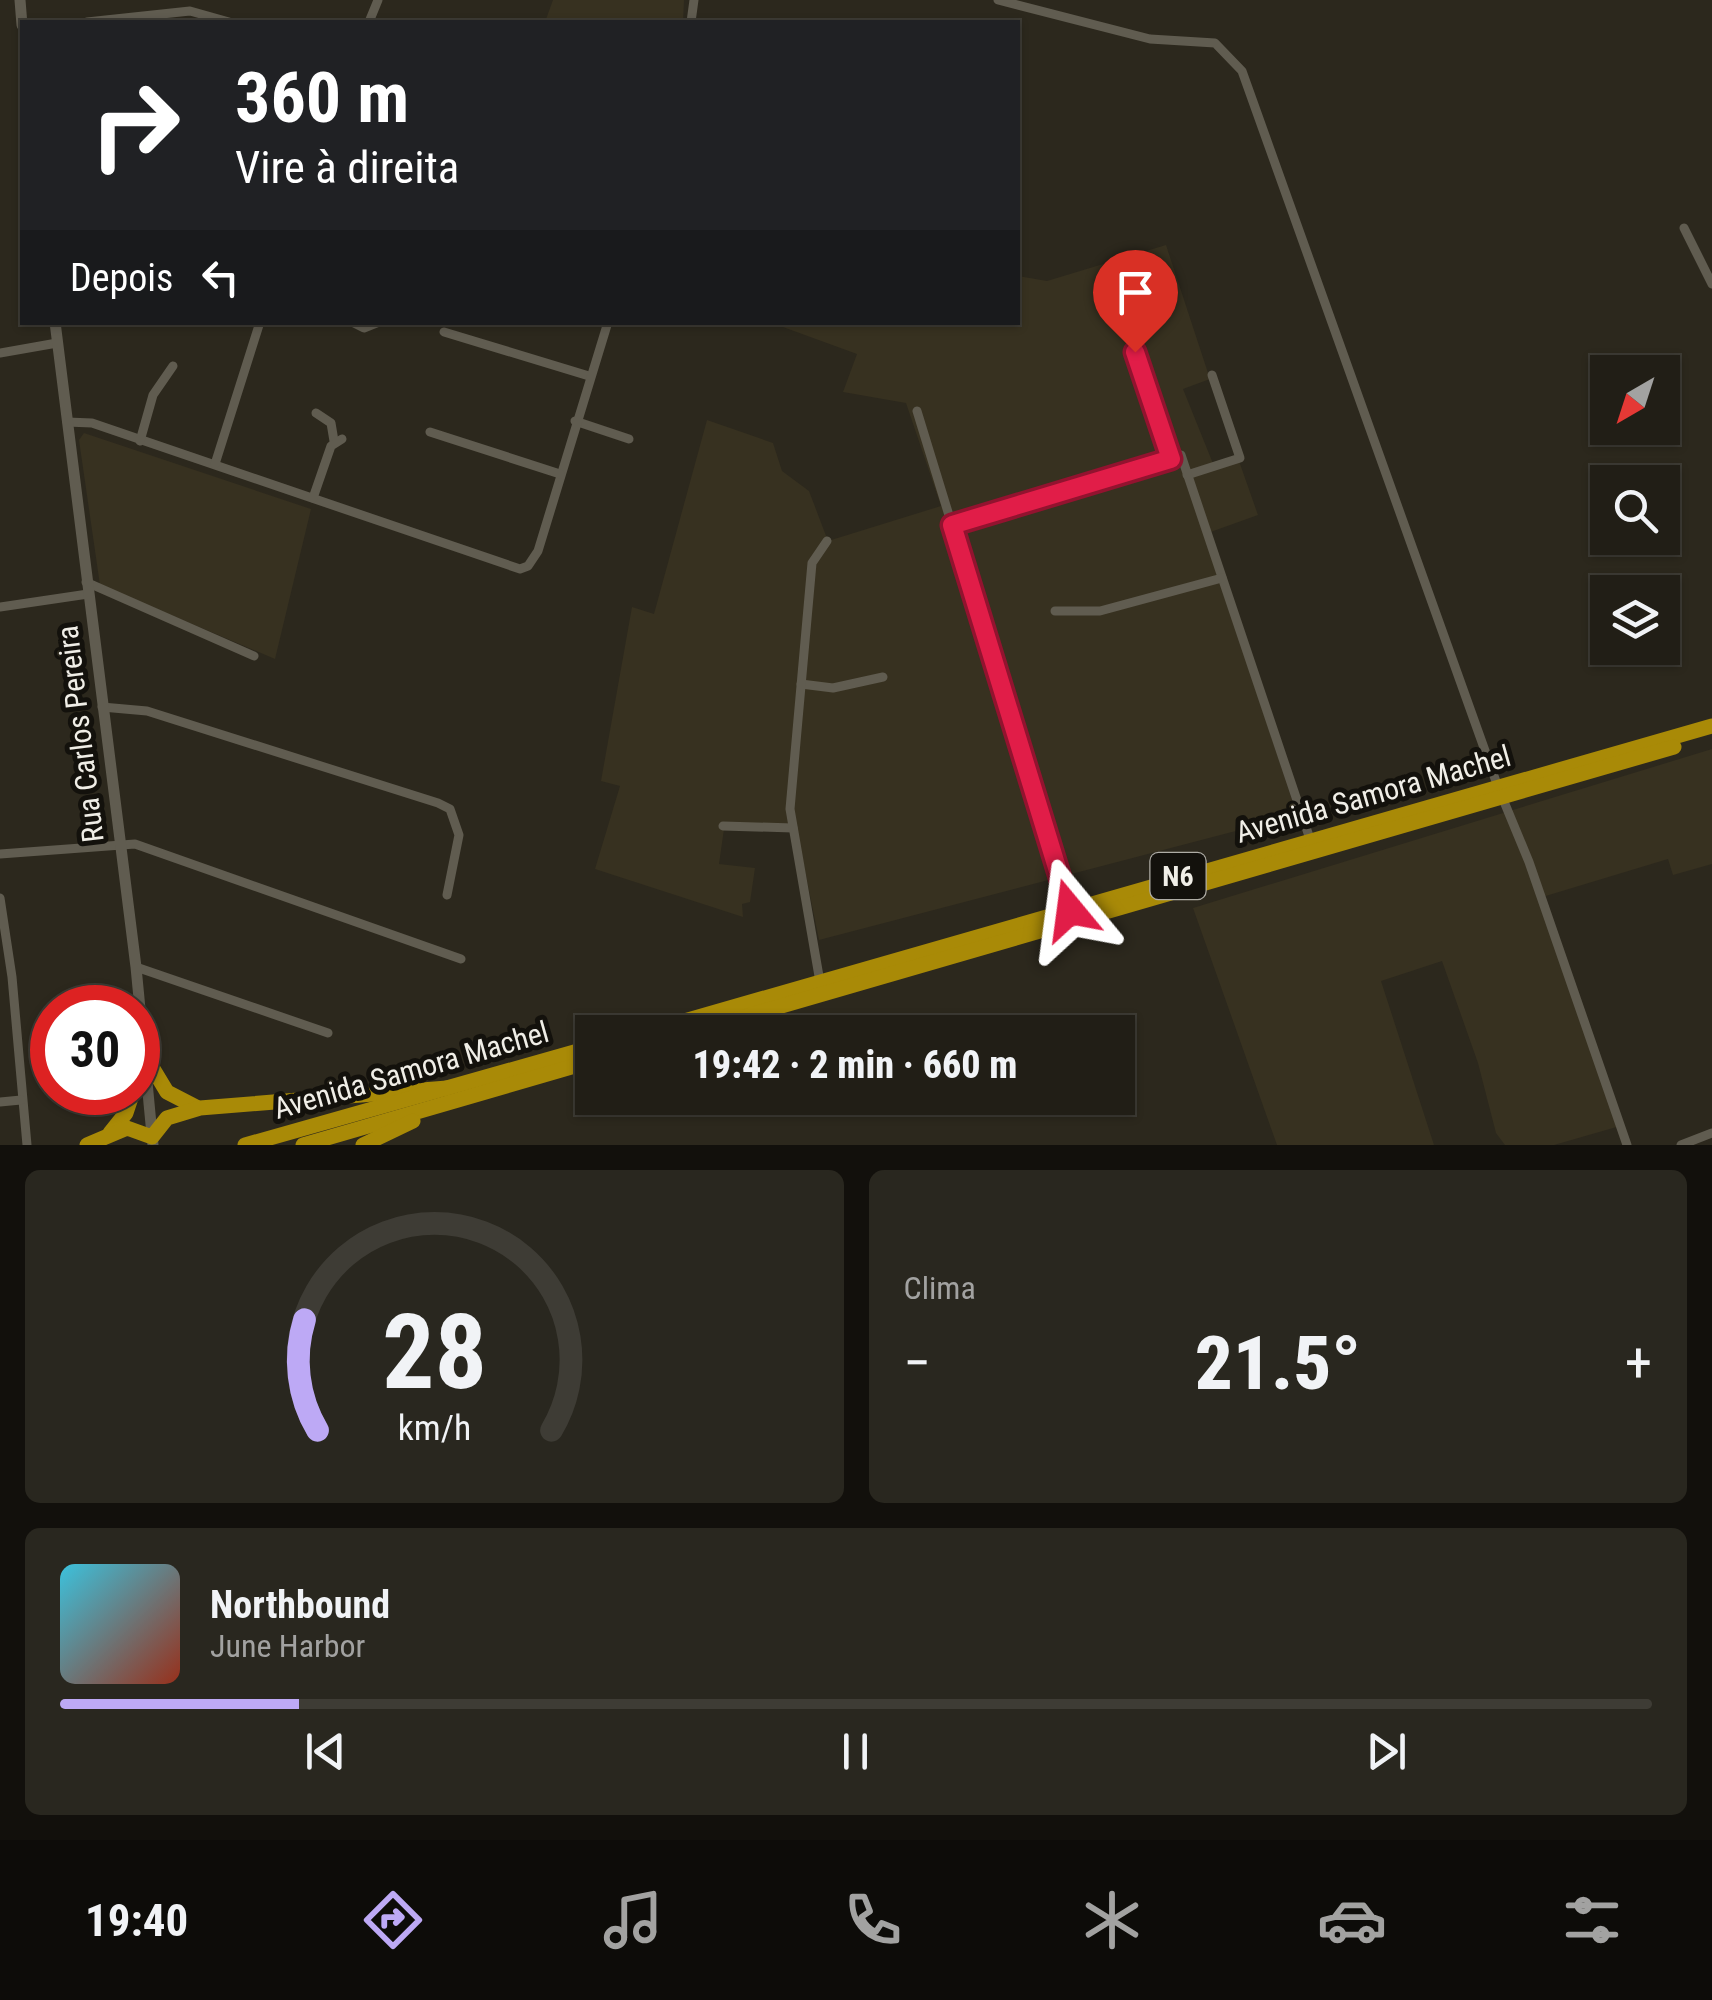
<!DOCTYPE html>
<html lang="pt">
<meta charset="utf-8">
<style>
body{margin:0;font-family:"Roboto Condensed",sans-serif;background:#29271f;color:#f1f3f6;height:100vh;display:flex;flex-direction:column;font-size:38px;white-space:nowrap}
*{box-sizing:border-box;margin:0}
p{font-size:32px;color:#a2a2a1}
.icon{flex:none;width:55px;height:55px;fill:none;stroke:currentColor;stroke-width:2;stroke-linecap:round;stroke-linejoin:round}
.map{position:relative;height:1145px;overflow:hidden}
.details{display:flex;flex-direction:column;gap:25px;padding:25px;background:#12100c;flex:1}
.details>*{flex:none}
.top-card{position:absolute;left:20px;top:20px;width:1000px;height:305px;border-radius:0px;box-shadow:0 2px 8px #0004,0 0 0 2px #3e3c35;background:#202124;color:#fff;overflow:hidden}
.needle{width:65px;rotate:219deg}
.controls{position:absolute;left:1590px;top:355px;display:grid;gap:20px}
.controls a{display:grid;place-items:center;width:90px;height:90px;border-radius:0px;background:#211e16;box-shadow:0 2px 8px #0004,0 0 0 2px #3e3c35;font-size:50px}
.speed{position:absolute;left:30px;top:985px;display:flex;gap:20px;font-size:50px;font-weight:700;text-align:center}
.speed>*{display:grid;place-content:center;width:130px;height:130px;border-radius:50%;background:#211e16;box-shadow:0 2px 8px #0004,0 0 0 2px #3e3c35;line-height:1}
.speed .limit{border:15px solid #d22;background:#fff;color:#111}
.pin{position:absolute;display:grid;place-items:center;width:85px;height:85px;color:#fff;margin:-102px -42px;border-radius:50% 50% 50% 0;rotate:-45deg;box-shadow:0 0 10px #0007}
.pin .icon{rotate:45deg}
.me{position:absolute;width:110px;margin:-55px;rotate:344deg;stroke-linejoin:round;filter:drop-shadow(0 0 8px #0008)}
.turn{display:flex;align-items:center;gap:35px;height:210px;padding:0 50px;font-size:45px}
.turn .icon{width:130px;height:130px;stroke-width:2.5}
.turn b{display:block;font-size:70px;line-height:85px}
.then{display:flex;align-items:center;height:95px;padding:0 50px;background:#0003;gap:20px;font-size:38px}
.big{font-size:75px;font-weight:800;line-height:1.1}
.details .tile{flex:1;display:flex;flex-direction:column;justify-content:center;gap:15px;min-width:0;padding:0 35px;border-radius:15px;background:#29271f}
.details .dial{align-items:center;gap:0}
.dial svg{height:260px;overflow:visible;fill:none;stroke:#3e3c35;stroke-width:7;stroke-linecap:round;text-anchor:middle}
.dial text{fill:#f1f3f6;stroke:none}
.song{display:flex;align-items:center;gap:30px}
.cover{width:120px;height:120px;border-radius:15px;background:linear-gradient(135deg,hsl(190 70% 55%),hsl(10 70% 35%))}
.played{height:10px;border-radius:5px;background:linear-gradient(90deg,#bda9f5 15%,#3e3c35 15%)}
.keys{display:flex;justify-content:space-around;direction:ltr}
.heat{display:flex;justify-content:space-between;align-items:center;font-size:55px;direction:ltr}
.details .tiles{flex:1;display:grid;gap:25px;grid-template-columns:1fr 1fr}
.tile:last-child{grid-column:span 2}
.trip{position:absolute;left:575px;top:1015px;width:560px;height:100px;border-radius:0px;background:#211e16;box-shadow:0 2px 8px #0004,0 0 0 2px #3e3c35;font-weight:800;line-height:100px;text-align:center}
.dock{display:flex;height:160px;justify-content:space-around;align-items:center;background:#0d0c09;color:#a2a2a1}
.dock .icon{width:70px;height:70px}
.dock .selected{color:#bda9f5}
.dock b{font-size:45px;color:#f1f3f6}
.map>svg:first-child{display:block}
</style>
<div class="map">
<svg width="1712" height="1145" viewBox="0 0 1712 1145">
<rect width="100%" height="100%" fill="#2c281d"/>
<!-- built -->
<g fill="#373120">
<polygon points="553,0 684,0 683,22 545,22"/>
<polygon points="1166,245 1210,379 1183,389 1214,466 1239,461 1258,515 1205,534 1297,815 819,940 796,826 725,822 719,864 755,868 750,902 742,904 743,917 595,869 620,786 601,781 632,607 654,614 707,420 773,443 782,471 809,491 828,541 941,506 906,403 843,392 857,354 772,323 1018,322 1018,276 1047,281"/>
<polygon points="84,433 311,509 275,659 100,585 79,440"/>
<polygon points="1712,749 1712,864 1673,875 1668,859 1539,898 1620,1126 1554,1145 1505,1145 1496,1133 1478,1063 1442,961 1381,981 1434,1145 1277,1145 1193,908"/>
</g>
<g fill="none" stroke-linecap="round" stroke-linejoin="round">
<!-- street -->
<g stroke="#605c50" stroke-width="9">
<polyline points="998,0 1150,39 1215,43 1242,71 1498,787 1529,862 1627,1145"/>
<polyline points="87,22 190,11 229,22"/>
<polyline points="369,22 378,0"/>
<polyline points="691,22 694,0"/>
<polyline points="1684,228 1712,284"/>
<polyline points="1111,280 1171,459"/>
<polyline points="352,322 364,328 379,322"/>
<polyline points="444,332 589,376"/>
<polyline points="0,353 57,343"/>
<polyline points="917,411 1070,910"/>
<polyline points="316,413 331,423 334,441"/>
<polyline points="575,421 629,439"/>
<polyline points="67,422 92,423 520,569 528,566 538,551 608,322"/>
<polyline points="430,432 560,474"/>
<polyline points="140,441 153,395 173,366"/>
<polyline points="215,464 260,322"/>
<polyline points="1187,475 1240,458 1212,375"/>
<polyline points="313,498 331,446 342,439"/>
<polyline points="952,525 1181,455 1311,842"/>
<polyline points="86,582 254,656"/>
<polyline points="0,607 88,594"/>
<polyline points="1055,611 1100,611 1222,578"/>
<polyline points="801,684 833,688 883,677"/>
<polyline points="102,707 147,711 438,803 450,809 459,835 447,895"/>
<polyline points="723,826 793,828"/>
<polyline points="0,854 135,844 461,959"/>
<polyline points="0,898 12,977 27,1145"/>
<polyline points="136,967 328,1033"/>
<polyline points="820,982 790,809 812,563 827,541"/>
<polyline points="0,1102 21,1100"/>
<polyline points="1681,1145 1712,1133"/>
</g>
<!-- secondary -->
<g stroke="#605c50" stroke-width="11">
<polyline points="20,0 22,25"/>
<polyline points="55,322 136,967 153,1145"/>
</g>
<!-- highway -->
<g stroke="#a98a07" stroke-width="15">
<polyline points="646,1032 1712,726"/>
<polyline points="692,1032 1674,747"/>
<polyline points="141,1049 167,1092 196,1107"/>
<polyline points="110,1133 126,1113 133,1092"/>
<polyline points="87,1145 127,1128 152,1137 167,1118 200,1108 447,1088"/>
<polyline points="245,1145 592,1047"/>
<polyline points="303,1145 592,1061"/>
<polyline points="363,1145 413,1121"/>
</g>
</g>
<g fill="none" stroke-linecap="round" stroke-linejoin="round">
<!-- route casing -->
<g stroke="#92132f" stroke-width="25">
<polyline id="route" points="1070,910 952,525 1171,459 1135,352"/>
</g>
<!-- route -->
<use href="#route" stroke="#e11d48" stroke-width="18"/>
</g>
<g text-anchor="middle" dominant-baseline="central" stroke-width="10" stroke-linejoin="round" paint-order="stroke">
<!-- shield labels -->
<rect fill="#13110c" stroke="#aeaca5" stroke-width="2.5" x="1150.5" y="853" width="55" height="46" rx="8"/>
<g font-size="28" font-weight="bold" fill="#f0eee7">
<text x="1178" y="876">N6</text>
</g>
<!-- street labels -->
<g font-size="30" fill="#f0eee7" stroke="#13110c">
<text transform="translate(80 734) rotate(-97)">Rua Carlos Pereira</text>
<text transform="translate(1373 794) rotate(-16)">Avenida Samora Machel</text>
<text transform="translate(411 1070) rotate(-16)">Avenida Samora Machel</text>
</g>
</g>
</svg>
<div class="controls">
<a><svg class="needle" viewBox="-14 -14 28 28"><path d="M0-13l5 13h-10z" fill="#e53935"/><path d="M0 13l5-13h-10z" fill="#a2a2a1"/></svg></a>
<a><svg class="icon" aria-label="search" viewBox="0 0 24 24"><circle cx="10" cy="10" r="6"/><path d="M15 15l6 6"/></svg></a>
<a><svg class="icon" aria-label="layers" viewBox="0 0 24 24"><path d="M12 4l9 5-9 5-9-5zM3 14l9 5 9-5"/></svg></a>
</div>
<div class="speed"><div class="limit">30</div></div>
<div class="pin" style="left:1135px;top:352px;background:#d93025"><svg class="icon" aria-label="arrive" viewBox="0 0 24 24"><path d="M6 21V4h12l-3 4 3 4H6"/></svg></div>
<svg class="me" style="left:1070px;top:910px" viewBox="-20 -20 40 40"><path d="M0-17L14 15 0 8-14 15z" fill="#e11d48" stroke="#fff" stroke-width="4"/></svg>
<div class="trip">19:42 · 2 min · 660 m</div>
<div class="top-card">
<div class="turn"><svg class="icon" aria-label="right" viewBox="0 0 24 24"><path d="M7 20v-9h11M14 6l5 5-5 5"/></svg><div><b>360 m</b>Vire à direita</div></div>
<div class="then">Depois<svg class="icon" aria-label="left" viewBox="0 0 24 24"><path d="M17 20v-9H6M10 6l-5 5 5 5"/></svg></div>
</div>
</div>
<section class="details">
<div class="tiles">
<div class="tile dial"><svg viewBox="0 0 100 80">
<path d="M14 69A42 42 0 1 1 86 69"/>
<path d="M14 69A42 42 0 0 1 10 35" stroke="#bda9f5"/>
<text x="50" y="56" font-size="32" font-weight="700">28</text>
<text x="50" y="72" font-size="11">km/h</text>
</svg></div>
<div class="tile"><p>Clima</p>
<div class="heat"><a>−</a><b class="big">21.5°</b><a>+</a></div>
</div>
<div class="tile">
<div class="song"><i class="cover"></i><div><b>Northbound</b><p>June Harbor</p></div></div>
<div class="played"></div>
<div class="keys"><svg class="icon" aria-label="previous" viewBox="0 0 24 24"><path d="M18 5L8 12l10 7zM5 5v14"/></svg><svg class="icon" aria-label="pause" viewBox="0 0 24 24"><path d="M8 5v14M16 5v14"/></svg><svg class="icon" aria-label="next" viewBox="0 0 24 24"><path d="M6 5l10 7-10 7zM19 5v14"/></svg></div>
</div>
</div>
</section>
<nav class="dock">
<b>19:40</b>
<svg class="icon selected" aria-label="directions" viewBox="0 0 24 24"><path d="M12 3l9 9-9 9-9-9zM9 14v-3h6M13 9l2 2-2 2"/></svg>
<svg class="icon" aria-label="music" viewBox="0 0 24 24"><path d="M9 18V5l10-2v13"/><circle cx="6" cy="18" r="3"/><circle cx="16" cy="16" r="3"/></svg>
<svg class="icon" aria-label="phone" viewBox="0 0 24 24"><path d="M5 4h4l2 5-3 2q2 4 5 5l2-3 5 2v4C11 20 4 13 5 4z"/></svg>
<svg class="icon" aria-label="climate" viewBox="0 0 24 24"><path d="M12 3v18M4 7l16 10M4 17L20 7"/></svg>
<svg class="icon" aria-label="car" viewBox="0 0 24 24"><path d="M5 17H2v-5l4-1 3-4h7l3 4 3 1v5h-3M9 17h6M6 11h13"/><circle cx="7" cy="17" r="2"/><circle cx="17" cy="17" r="2"/></svg>
<svg class="icon" aria-label="filters" viewBox="0 0 24 24"><path d="M4 7h16M4 17h16"/><circle cx="9" cy="7" r="2"/><circle cx="15" cy="17" r="2"/></svg>
</nav>
